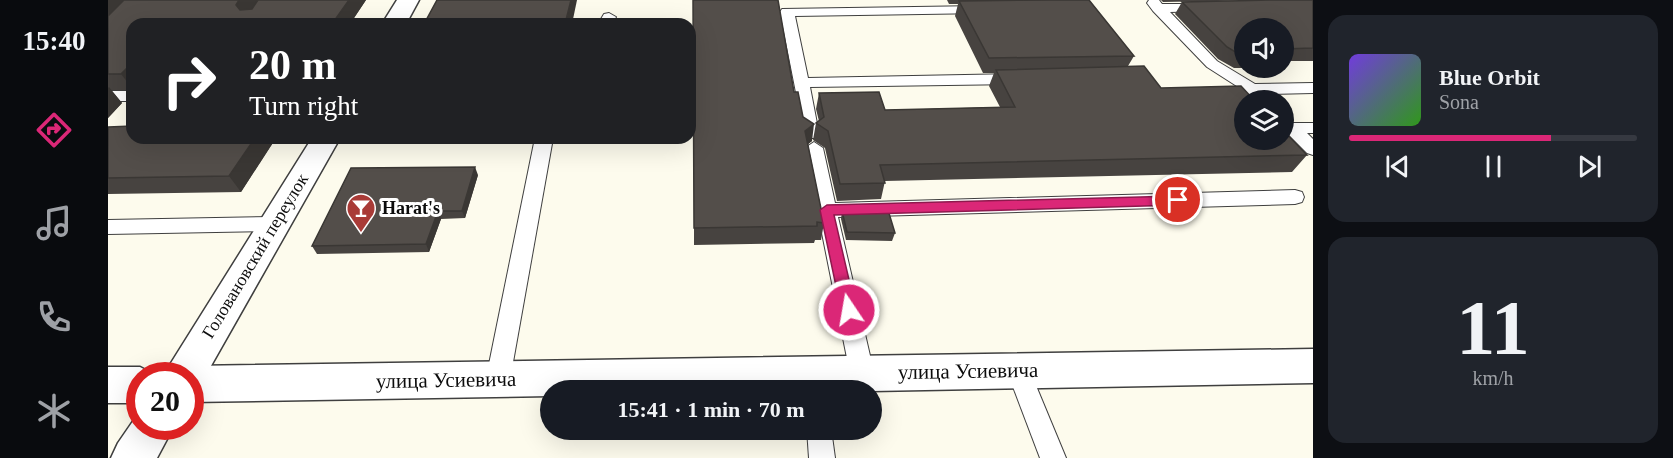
<!DOCTYPE html>
<meta charset="utf-8">
<style>
body{margin:0;font-family:Georgia,serif;background:#20242c;color:#f1f3f6;height:100vh;display:flex;flex-direction:column;font-size:22px;white-space:nowrap}
*{box-sizing:border-box;margin:0}
p{font-size:20px;color:#9ea1a6}
.icon{flex:none;width:33px;height:33px;fill:none;stroke:currentColor;stroke-width:2;stroke-linecap:round;stroke-linejoin:round}
.map{position:relative;flex:1;overflow:hidden}
.details{display:flex;flex-direction:column;gap:15px;padding:15px;background:#0d0f14;width:360px}
.details>*{flex:none}
.hud{position:absolute;left:18px;top:18px;width:570px;height:126px;border-radius:18px;box-shadow:0 6px 24px #0002;background:#202124;color:#fff;overflow:hidden}
.fabs{position:absolute;left:1126px;top:18px;display:grid;gap:12px}
.fabs a{display:grid;place-items:center;width:60px;height:60px;border-radius:50%;background:#171b24;box-shadow:0 6px 24px #0002;font-size:30px}
.speed{position:absolute;left:18px;top:362px;display:flex;gap:12px;font-size:30px;font-weight:700;text-align:center}
.speed>*{display:grid;place-content:center;width:78px;height:78px;border-radius:50%;background:#171b24;box-shadow:0 6px 24px #0002;line-height:1}
.speed .limit{border:9px solid #d22;background:#fff;color:#111}
.pin{position:absolute;display:grid;place-items:center;width:51px;height:51px;color:#fff;margin:-26px;border:3px solid #fff;border-radius:50%;box-shadow:0 2px 6px #0007}
.me{position:absolute;width:66px;margin:-33px;rotate:348deg;stroke-linejoin:round;filter:drop-shadow(0 0 4px #0008)}
.turn{display:flex;align-items:center;gap:21px;height:126px;padding:0 24px;font-size:27px}
.turn .icon{width:78px;height:78px;stroke-width:2.5}
.turn b{display:block;font-size:42px;line-height:51px}
.details .tile{flex:1;display:flex;flex-direction:column;justify-content:center;gap:9px;min-width:0;padding:0 21px;border-radius:18px;background:#20242c}
.details .dial{align-items:center;gap:0}
.dial b{font-size:78px;line-height:1}
.song{display:flex;align-items:center;gap:18px}
.cover{width:72px;height:72px;border-radius:9px;background:linear-gradient(135deg,hsl(260 70% 55%),hsl(110 70% 35%))}
.played{height:6px;border-radius:3px;background:linear-gradient(90deg,#db2777 70%,#363941 70%)}
.keys{display:flex;justify-content:space-around;direction:ltr}
.trip{position:absolute;left:432px;top:380px;width:342px;height:60px;border-radius:30px;background:#171b24;box-shadow:0 6px 24px #0002;font-weight:800;line-height:60px;text-align:center}
main{display:flex;flex:1;min-height:0}
.menu{display:flex;flex-direction:column;width:108px;justify-content:space-around;align-items:center;background:#090b0e;color:#9ea1a6}
.menu .icon{width:42px;height:42px}
.menu .on{color:#db2777}
.menu b{font-size:27px;color:#f1f3f6}
.map>svg:first-child{display:block}
</style>
<main>
<nav class="menu">
<b>15:40</b>
<svg class="icon on" aria-label="directions" viewBox="0 0 24 24"><path d="M12 3l9 9-9 9-9-9zM9 14v-3h6M13 9l2 2-2 2"/></svg>
<svg class="icon" aria-label="music" viewBox="0 0 24 24"><path d="M9 18V5l10-2v13"/><circle cx="6" cy="18" r="3"/><circle cx="16" cy="16" r="3"/></svg>
<svg class="icon" aria-label="phone" viewBox="0 0 24 24"><path d="M5 4h4l2 5-3 2q2 4 5 5l2-3 5 2v4C11 20 4 13 5 4z"/></svg>
<svg class="icon" aria-label="climate" viewBox="0 0 24 24"><path d="M12 3v18M4 7l16 10M4 17L20 7"/></svg>
</nav>
<div class="map">
<svg width="1205" height="458" viewBox="0 0 1205 458">
<rect width="100%" height="100%" fill="#fdfbed"/>
<g fill="none" stroke-linecap="round" stroke-linejoin="round">
<!-- service casing -->
<g stroke="#3f3f3f" stroke-width="2">
<g id="service">
<polygon points="1041,0 1051,0 1054,4 1101,4 1103,7 1096,11 1062,12 1109,61 1147,84 1205,83 1205,93 1158,94 1163,100 1146,100 1138,92 1099,67 1045,11 1039,3"/>
<polygon points="873,6 878,7 878,13 687,16 700,78 909,74 917,79 909,84 702,87 711,134 709,138 697,138 672,12 674,9"/>
<polygon points="501,13 508,17 504,24 490,24 496,14"/>
<rect x="0" y="91" width="24" height="10"/>
<polygon points="1184,123 1205,123 1205,133 1199,133 1205,139 1205,155 1199,153 1178,132 1176,127"/>
<polygon points="427,138 445,138 402,379 398,386 390,390 382,386 378,379"/>
<polygon points="706,142 715,148 727,203 1187,190 1194,192 1196,197 1194,202 1187,204 730,217 766,373 762,380 754,383 746,380 742,373 697,148"/>
<polygon points="166,217 173,219 176,224 173,229 166,231 0,234 0,220"/>
<polygon points="911,361 919,364 958,458 932,458 899,371 903,364"/>
<polygon points="699,429 723,429 727,458 701,458"/>
</g>
</g>
<!-- minor casing -->
<g stroke="#3f3f3f" stroke-width="3">
<g id="minor">
<polygon points="289,0 311,0 298,24 274,24"/>
<polygon points="204,138 232,138 91,387 82,391 82,375 57,375 63,363"/>
<polygon points="32,411 32,426 66,426 49,458 3,458 10,443"/>
</g>
</g>
<!-- tertiary casing -->
<g stroke="#3f3f3f" stroke-width="3">
<g id="tertiary">
<polygon points="1205,349 1205,383 764,391 442,390 442,396 82,402 82,375 66,375 68,371 82,366"/>
<polygon points="0,367 32,367 47,375 32,375 32,403 0,403"/>
</g>
</g>
<!-- service -->
<use href="#service" fill="#fff" fill-rule="evenodd"/>
<!-- minor -->
<use href="#minor" fill="#fff" fill-rule="evenodd"/>
<!-- tertiary -->
<use href="#tertiary" fill="#fff" fill-rule="evenodd"/>
</g>
<!-- wall -->
<g fill="#474340">
<polygon points="0,0 258,0 242,24 24,24 24,90 3,90 14,103 0,118"/>
<polygon points="839,0 981,0 1026,56 1020,66 1053,88 1199,155 1184,172 777,181 773,199 729,201 717,148 705,140 708,123 711,121 708,109 711,93 777,110 892,107 881,86 886,73 875,73 847,16 850,4 841,4"/>
<polygon points="1053,0 1168,0 1055,2"/>
<polygon points="1205,0 1205,61 1176,61 1176,28 1137,28 1137,68 1158,68 1126,68 1110,59 1067,14 1074,2"/>
<polygon points="686,92 704,141 700,144 716,223 713,240 707,240 706,243 586,245 586,228"/>
<polygon points="0,127 168,138 133,192 0,194"/>
<polygon points="370,175 357,218 333,219 321,252 209,254 204,246"/>
<polygon points="734,211 787,233 784,241 738,240 733,219"/>
</g>
<!-- shaded-wall -->
<g fill="#3a3734">
<polygon points="0,0 21,0 0,21"/>
<polygon points="131,0 152,0 137,20 128,5"/>
<polygon points="241,0 258,0 242,24 224,24"/>
<polygon points="463,0 469,0 464,24 457,24"/>
<polygon points="24,63 24,88 13,74"/>
<polygon points="1,87 14,103 0,118 0,88"/>
<polygon points="706,124 704,141 695,148 697,131"/>
<polygon points="147,138 168,138 133,192 121,176"/>
<polygon points="367,167 370,175 357,218 354,211"/>
<polygon points="330,211 333,219 321,252 318,244"/>
</g>
<!-- building -->
<g fill="#534e4a" stroke="#3a3734" stroke-width="1.5">
<polygon points="16,0 131,0 128,5 132,10 144,9 150,0 241,0 224,24 24,24 24,63 13,74 0,74 0,16"/>
<polygon points="329,0 463,0 457,24 316,24"/>
<polygon points="585,0 670,0 686,92 690,92 695,117 706,124 697,131 716,223 709,222 709,226 586,228"/>
<polygon points="942,0 981,0 1026,56 881,58 851,1"/>
<polygon points="1167,0 1205,0 1205,48 1176,49 1176,28 1137,28 1137,56 1134,56 1119,47 1074,2"/>
<polygon points="1036,66 1053,88 1133,86 1146,100 1137,100 1137,140 1176,140 1176,131 1199,155 772,165 777,183 732,184 720,131 708,123 716,117 711,93 771,92 777,110 907,107 888,70"/>
<polygon points="24,126 24,138 147,138 121,176 0,178 0,127"/>
<polygon points="367,167 354,211 330,211 318,244 204,246 243,168"/>
<polygon points="780,210 787,233 739,232 734,211"/>
</g>
<!-- route -->
<polygon fill="#db2777" stroke="#8e194d" stroke-width="1.5" points="1070,196 1077,200 1070,205 726,215 748,310 741,317 733,310 712,210 719,205"/>
<!-- icons -->
<defs>
<g id="bar-pin" transform="scale(1.5)"><path d="M0 17L-7.5 6A9.5 9.5 0 1 1 7.5 6Z" fill="#a93b37" stroke="#fff"/><path d="M-6-5H6L.8 .8V4.5H3.5V6h-7V4.5H-.8V.8Z" fill="#fff"/></g>
</defs>
<g fill-rule="evenodd">
<use href="#bar-pin" x="253" y="208"/>
</g>
<g text-anchor="middle" dominant-baseline="central" stroke-width="6" stroke-linejoin="round" paint-order="stroke">
<!-- poi labels -->
<g font-size="18" font-weight="bold" fill="#0c0c0c" stroke="#fff" text-anchor="start">
<text x="274" y="208">Harat's</text>
</g>
<!-- street labels -->
<g font-size="18" fill="#0c0c0c" stroke="#fff">
<text transform="translate(147 256) rotate(-59)">Головановский переулок</text>
</g>
<!-- near-street labels -->
<g font-size="21" fill="#0c0c0c" stroke="#fff">
<text transform="translate(860 371) rotate(-1)">улица Усиевича</text>
<text transform="translate(338 380) rotate(-1)">улица Усиевича</text>
</g>
</g>
</svg>
<div class="fabs">
<a><svg class="icon" aria-label="sound" viewBox="0 0 24 24"><path d="M4 9h4l5-4v14l-5-4H4zM17 9q2 3 0 6"/></svg></a>
<a><svg class="icon" aria-label="layers" viewBox="0 0 24 24"><path d="M12 4l9 5-9 5-9-5zM3 14l9 5 9-5"/></svg></a>
</div>
<div class="speed"><div class="limit">20</div></div>
<div class="pin" style="left:1070px;top:200px;background:#d93025"><svg class="icon" aria-label="arrive" viewBox="0 0 24 24"><path d="M6 21V4h12l-3 4 3 4H6"/></svg></div>
<svg class="me" style="left:741px;top:310px" viewBox="-20 -20 40 40"><circle r="17" fill="#db2777" stroke="#fff" stroke-width="3"/><path d="M0-11L8 9 0 5-8 9z" fill="#fff"/></svg>
<div class="trip">15:41 · 1 min · 70 m</div>
<div class="hud">
<div class="turn"><svg class="icon" aria-label="right" viewBox="0 0 24 24"><path d="M7 20v-9h11M14 6l5 5-5 5"/></svg><div><b>20 m</b>Turn right</div></div>
</div>
</div>
<section class="details">
<div class="tile">
<div class="song"><i class="cover"></i><div><b>Blue Orbit</b><p>Sona</p></div></div>
<div class="played"></div>
<div class="keys"><svg class="icon" aria-label="previous" viewBox="0 0 24 24"><path d="M18 5L8 12l10 7zM5 5v14"/></svg><svg class="icon" aria-label="pause" viewBox="0 0 24 24"><path d="M8 5v14M16 5v14"/></svg><svg class="icon" aria-label="next" viewBox="0 0 24 24"><path d="M6 5l10 7-10 7zM19 5v14"/></svg></div>
</div>
<div class="tile dial"><b>11</b><p>km/h</p></div>
</section>
</main>
